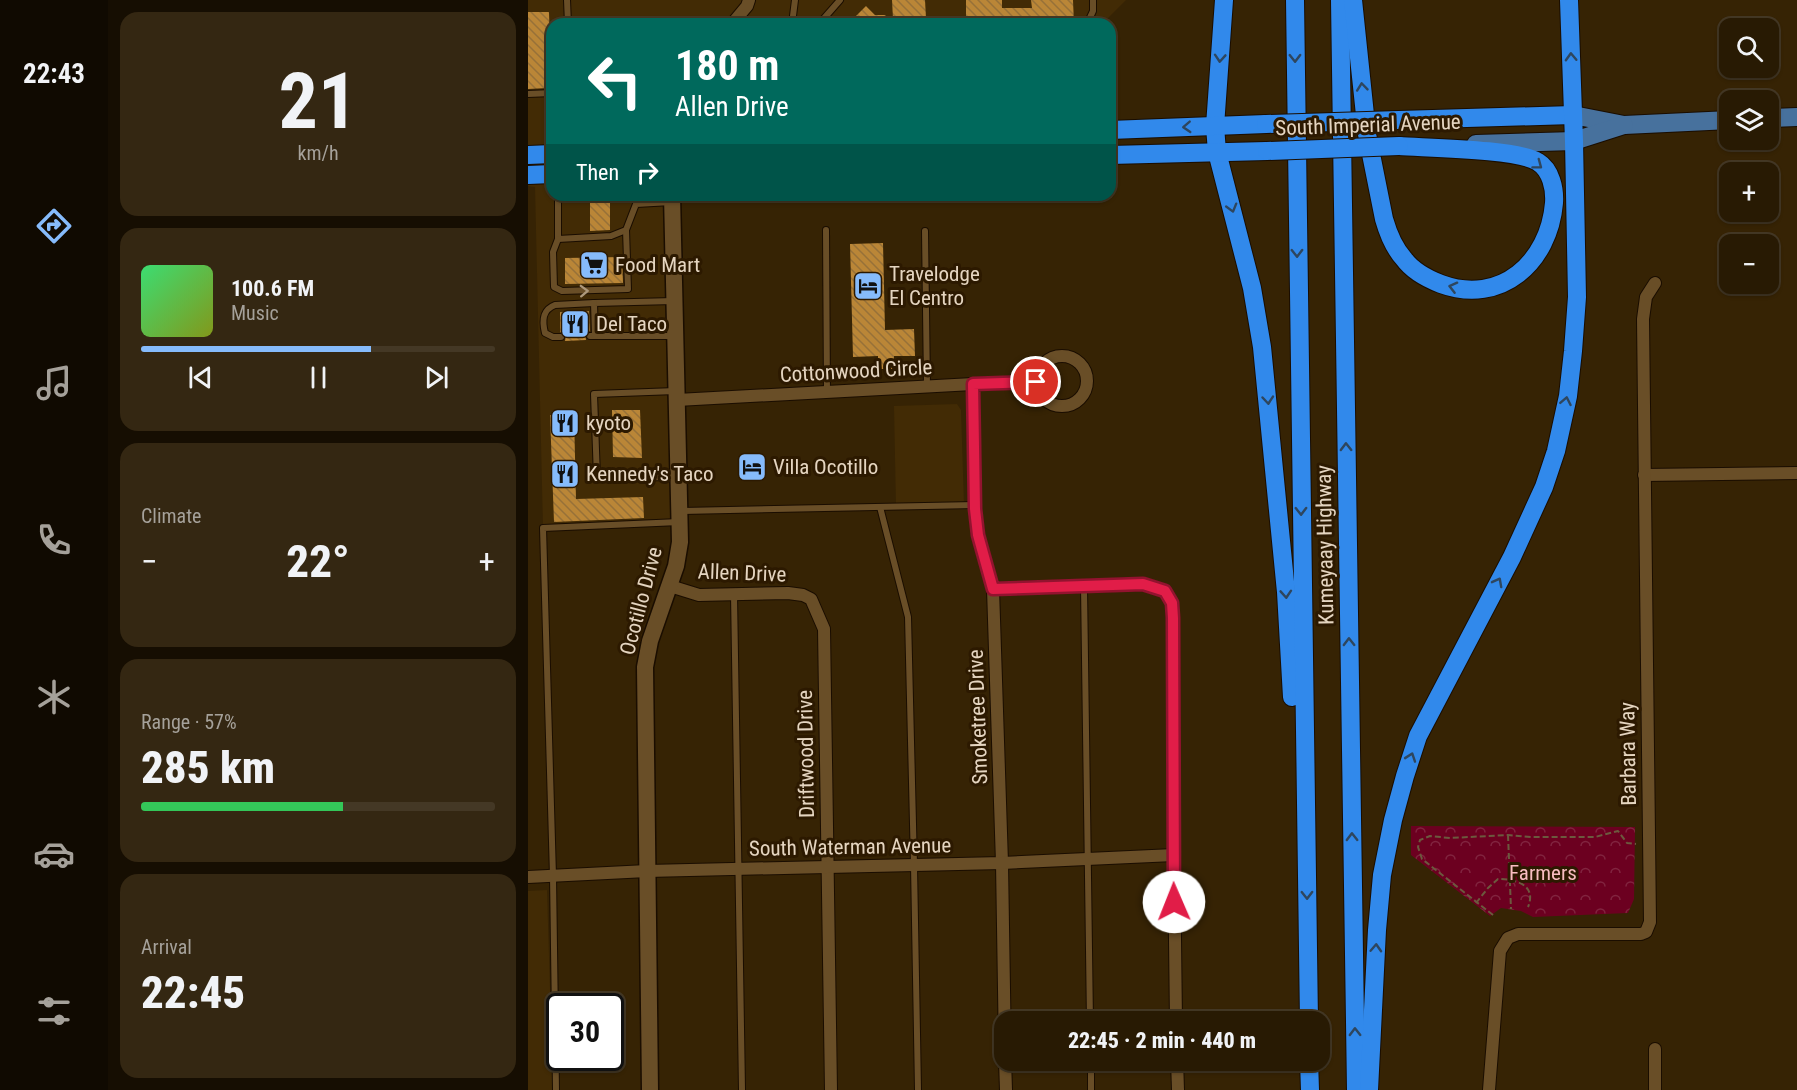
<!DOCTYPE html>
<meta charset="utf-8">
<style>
body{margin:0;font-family:"Roboto Condensed",sans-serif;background:#342712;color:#f1f3f6;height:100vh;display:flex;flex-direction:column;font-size:22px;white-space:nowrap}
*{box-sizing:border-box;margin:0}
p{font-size:20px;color:#a5a19a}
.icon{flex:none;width:33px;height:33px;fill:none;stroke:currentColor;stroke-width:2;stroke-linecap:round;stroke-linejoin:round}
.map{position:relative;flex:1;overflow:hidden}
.panel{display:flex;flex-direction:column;gap:12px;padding:12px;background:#160e02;width:420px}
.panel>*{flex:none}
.guide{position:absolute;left:18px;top:18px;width:570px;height:183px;border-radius:18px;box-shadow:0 2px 4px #0004,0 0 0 2px #443825;background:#00695c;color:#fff;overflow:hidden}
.buttons{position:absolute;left:1191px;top:18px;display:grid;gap:12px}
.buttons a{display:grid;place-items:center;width:60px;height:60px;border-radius:12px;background:#281a03;box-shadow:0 2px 4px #0004,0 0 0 2px #443825;font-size:30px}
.speed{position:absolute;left:18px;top:993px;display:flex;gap:12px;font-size:30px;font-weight:700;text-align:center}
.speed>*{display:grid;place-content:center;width:78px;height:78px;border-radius:50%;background:#281a03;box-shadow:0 2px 4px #0004,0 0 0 2px #443825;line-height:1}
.speed .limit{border:3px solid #111;border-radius:9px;background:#fff;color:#111}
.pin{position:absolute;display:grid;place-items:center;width:51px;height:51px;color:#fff;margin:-26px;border:3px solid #fff;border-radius:50%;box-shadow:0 2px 6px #0007}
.me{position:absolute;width:66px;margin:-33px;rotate:359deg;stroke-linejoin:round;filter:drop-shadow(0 0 4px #0008)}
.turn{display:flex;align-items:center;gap:21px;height:126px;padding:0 30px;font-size:27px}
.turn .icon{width:78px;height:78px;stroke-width:2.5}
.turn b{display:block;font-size:42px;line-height:51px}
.then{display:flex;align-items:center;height:57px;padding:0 30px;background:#0003;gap:12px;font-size:22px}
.big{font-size:45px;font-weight:800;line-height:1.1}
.panel .tile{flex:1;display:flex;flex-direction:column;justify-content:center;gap:9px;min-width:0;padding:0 21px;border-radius:18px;background:#342712}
.panel .dial{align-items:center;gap:0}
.dial b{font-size:78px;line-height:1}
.song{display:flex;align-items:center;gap:18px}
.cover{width:72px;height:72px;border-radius:9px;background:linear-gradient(135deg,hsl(140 70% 55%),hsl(70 70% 35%))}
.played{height:6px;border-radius:3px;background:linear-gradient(90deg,#86bbfb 65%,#443825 65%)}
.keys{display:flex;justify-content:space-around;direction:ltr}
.heat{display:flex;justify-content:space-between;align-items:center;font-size:33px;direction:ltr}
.charge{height:9px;border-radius:4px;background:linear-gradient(90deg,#34c759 57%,#443825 0)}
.trip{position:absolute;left:466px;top:1011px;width:336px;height:60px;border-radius:18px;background:#281a03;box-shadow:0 2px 4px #0004,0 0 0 2px #443825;font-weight:800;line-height:60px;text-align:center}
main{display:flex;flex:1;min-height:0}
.tabs{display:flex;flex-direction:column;width:108px;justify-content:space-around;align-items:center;background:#100a01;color:#a5a19a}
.tabs .icon{width:42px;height:42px}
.tabs .current{color:#86bbfb}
.tabs b{font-size:27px;color:#f1f3f6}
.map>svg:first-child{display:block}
</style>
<main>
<nav class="tabs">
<b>22:43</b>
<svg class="icon current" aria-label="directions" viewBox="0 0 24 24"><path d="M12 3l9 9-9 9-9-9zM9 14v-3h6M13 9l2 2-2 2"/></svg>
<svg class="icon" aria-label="music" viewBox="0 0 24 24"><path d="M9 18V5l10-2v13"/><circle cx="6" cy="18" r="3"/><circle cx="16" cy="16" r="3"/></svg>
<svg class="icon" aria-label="phone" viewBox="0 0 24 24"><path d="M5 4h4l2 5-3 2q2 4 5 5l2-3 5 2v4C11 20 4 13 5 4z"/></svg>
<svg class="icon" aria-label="climate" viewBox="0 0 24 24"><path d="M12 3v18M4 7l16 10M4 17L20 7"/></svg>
<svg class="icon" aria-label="car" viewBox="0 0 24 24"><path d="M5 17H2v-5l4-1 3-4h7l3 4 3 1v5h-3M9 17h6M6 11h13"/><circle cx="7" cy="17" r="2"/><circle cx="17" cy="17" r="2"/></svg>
<svg class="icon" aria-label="filters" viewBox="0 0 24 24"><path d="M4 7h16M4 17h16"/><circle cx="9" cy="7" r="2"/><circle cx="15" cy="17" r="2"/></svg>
</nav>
<section class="panel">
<div class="tile dial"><b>21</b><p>km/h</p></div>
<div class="tile">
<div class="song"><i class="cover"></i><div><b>100.6 FM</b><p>Music</p></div></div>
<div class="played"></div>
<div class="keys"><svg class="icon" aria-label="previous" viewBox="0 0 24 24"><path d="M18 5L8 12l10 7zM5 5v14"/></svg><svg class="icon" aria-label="pause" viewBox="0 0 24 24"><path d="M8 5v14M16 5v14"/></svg><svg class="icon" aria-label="next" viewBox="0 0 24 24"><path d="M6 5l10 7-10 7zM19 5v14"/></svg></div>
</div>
<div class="tile"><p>Climate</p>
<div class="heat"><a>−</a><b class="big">22°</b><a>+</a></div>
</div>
<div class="tile"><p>Range · 57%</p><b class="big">285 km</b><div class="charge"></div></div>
<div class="tile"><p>Arrival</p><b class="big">22:45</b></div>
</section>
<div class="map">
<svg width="1269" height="1090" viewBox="0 0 1269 1090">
<defs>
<pattern id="forest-crowns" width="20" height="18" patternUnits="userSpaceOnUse" patternTransform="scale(1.5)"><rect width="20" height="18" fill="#6c0020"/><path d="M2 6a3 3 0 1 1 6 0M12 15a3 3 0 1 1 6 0" fill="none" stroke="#81243f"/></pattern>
<pattern id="building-back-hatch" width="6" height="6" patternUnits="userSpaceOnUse" patternTransform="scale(1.5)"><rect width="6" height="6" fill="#ba8637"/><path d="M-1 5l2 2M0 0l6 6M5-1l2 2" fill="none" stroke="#977138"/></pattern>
</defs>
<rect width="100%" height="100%" fill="#362304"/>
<!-- built -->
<g fill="#422b05">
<polygon points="0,0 598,0 574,24 24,24 24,195 144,195 152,522 15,528 7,187 0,186"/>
<polygon points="429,404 433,410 436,505 368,507 366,406"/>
<polygon points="19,890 25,1090 0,1090 0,891"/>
</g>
<!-- forest -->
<polygon fill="url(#forest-crowns)" points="883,826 1107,827 1106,899 1100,913 1005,917 993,911 973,908 962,916 883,855"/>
<!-- building -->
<g fill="url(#building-back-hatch)">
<polygon points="364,0 397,0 398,18 365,19"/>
<polygon points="438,0 474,0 474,8 504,8 503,0 545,0 546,24 504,24 504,19 477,20 477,24 438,24"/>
<polygon points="338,6 347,15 357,15 366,24 320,24"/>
<polygon points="0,12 21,12 23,84 19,88 0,89"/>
<polygon points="82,200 82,230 62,231 62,201"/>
<polygon points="355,243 357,330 386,329 387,356 366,356 366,369 350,369 350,356 325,357 322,244"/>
<polygon points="94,257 95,283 37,284 37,258"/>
<polygon points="61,311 62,331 57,334 58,340 37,341 38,335 32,332 32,312"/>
<polygon points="84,410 112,410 114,458 85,457"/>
<polygon points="46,414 48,499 115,497 116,518 26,522 22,415"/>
</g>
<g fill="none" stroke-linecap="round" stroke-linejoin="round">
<!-- lane casing -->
<g stroke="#1a0d00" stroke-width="8">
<g id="lane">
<polyline points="39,0 40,24"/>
<polyline points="264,24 267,0"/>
<polyline points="291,24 312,0"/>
<polyline points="559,24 565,11 565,0"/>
<polyline points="0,94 24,93"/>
<polyline points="30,195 30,239 83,236 98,230 108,204 143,202"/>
<polyline points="30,197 79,195"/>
<polyline points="298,230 299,392"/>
<polyline points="397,231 399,386"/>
<polyline points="30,239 25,252 26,287 34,291 100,289 98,230"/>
<polyline points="62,336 145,336"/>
<polyline points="67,336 66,303 146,301"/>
<path d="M33,337H25L17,333C14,321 14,310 27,305L66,303"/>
<polyline points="148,391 66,394 69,478 150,477"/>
<polyline points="352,507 380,617 386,865 390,1090"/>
<polyline points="154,511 447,505"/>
<polyline points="556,586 562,1022"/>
<polyline points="206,594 214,1090"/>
<polyline points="563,1060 563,1090"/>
<polyline points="28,1090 25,876 15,528 151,522"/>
</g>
</g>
<!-- street casing -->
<g stroke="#1a0d00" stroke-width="14">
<g id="street">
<polyline points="204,24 219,6 221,0"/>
<circle cx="534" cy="381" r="25"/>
<polyline points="445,384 447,509 450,535 465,589 474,863 477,1052"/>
<polyline points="149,400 445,384 508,382"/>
<polyline points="1116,475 1269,473"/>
<polyline points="142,586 171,595 260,593 275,595 283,599 296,629 303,1090"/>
<polyline points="465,589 615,584 637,591 644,603 645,618 646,855 648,1022"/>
<polyline points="0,877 119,871 474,863 646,855"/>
<polyline points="1127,1049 1127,1090"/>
<polyline points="477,1060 478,1090"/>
<polyline points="649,1060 650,1090"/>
<polyline points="961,1090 972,951 980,938 990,934 1113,934 1118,932 1122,922 1115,319 1118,297 1127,283"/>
</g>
</g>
<!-- secondary casing -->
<g stroke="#1a0d00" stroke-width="19">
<polyline id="secondary" points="122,1090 117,667 122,641 148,566 152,542 144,195"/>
</g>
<!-- primary casing -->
<g stroke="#1a0d00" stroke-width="20">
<g id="primary">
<polyline points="1045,115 1096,125 1202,120"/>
<polyline points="1240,118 1269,117"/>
<polyline points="948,144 1046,141 1096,125"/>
</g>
</g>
<!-- highway casing -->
<g stroke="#1a0d00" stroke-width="20">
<g id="highway">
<polyline points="696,0 687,126 689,152 724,288 734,347 758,592 764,697"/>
<polyline points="767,0 781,1022"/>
<polyline points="812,0 828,1090"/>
<path d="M825,0L839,134L856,219C860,233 866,248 876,259C884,270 900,279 913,284C973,306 1021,262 1026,203C1027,189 1023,170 1010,162C990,149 899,148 871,146"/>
<polyline points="871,120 1045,115"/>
<polyline points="582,130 738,124"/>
<polyline points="0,155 24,154"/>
<polyline points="582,155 739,151"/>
<polyline points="0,175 24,174"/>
<polyline points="781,1060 782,1090"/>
<polyline points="841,1090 849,930 854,875 865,820 877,776 890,736 984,557 1016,487 1028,451 1040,396 1045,351 1049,297 1046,141 1041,0"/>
</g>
</g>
<!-- path -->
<g stroke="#6c593e" stroke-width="2" stroke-dasharray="6 3" stroke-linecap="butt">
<polyline points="980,835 983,909"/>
<path d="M948,903L960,888L970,879C988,879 1009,885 1000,907"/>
<polyline points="965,915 894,859 890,847 892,840 902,836 922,838 980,835 1004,837 1067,837 1090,831 1099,843 1108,844"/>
</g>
<!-- lane -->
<use href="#lane" stroke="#694e27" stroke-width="6"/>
<!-- street -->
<use href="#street" stroke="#694e27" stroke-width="12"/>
<!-- secondary -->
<use href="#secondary" stroke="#694e27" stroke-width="16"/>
<!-- primary -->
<use href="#primary" stroke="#47719d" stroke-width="18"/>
<!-- highway -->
<use href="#highway" stroke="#3189eb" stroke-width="18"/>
<!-- highway-bridge casing -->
<g stroke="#1a0d00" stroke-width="20" stroke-linecap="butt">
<g id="highway-bridge">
<polyline points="738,124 871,120"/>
<polyline points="739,151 871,146"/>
</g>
</g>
<!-- highway-bridge -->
<use href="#highway-bridge" stroke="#3189eb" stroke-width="18"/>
</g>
<!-- one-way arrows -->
<defs><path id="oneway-chevron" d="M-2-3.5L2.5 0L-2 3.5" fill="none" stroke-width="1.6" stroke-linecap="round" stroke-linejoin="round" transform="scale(1.5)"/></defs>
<g stroke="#2e465e">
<use href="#oneway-chevron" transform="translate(1043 57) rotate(-92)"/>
<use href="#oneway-chevron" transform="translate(692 58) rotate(94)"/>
<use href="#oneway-chevron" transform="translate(767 58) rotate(89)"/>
<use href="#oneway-chevron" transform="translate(834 87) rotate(-96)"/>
<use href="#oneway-chevron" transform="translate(659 127) rotate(177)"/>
<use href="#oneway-chevron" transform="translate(1010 165) rotate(37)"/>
<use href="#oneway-chevron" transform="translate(704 208) rotate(74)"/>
<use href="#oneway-chevron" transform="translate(769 253) rotate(89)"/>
<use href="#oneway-chevron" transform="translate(925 287) rotate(-166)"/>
<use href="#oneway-chevron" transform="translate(740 400) rotate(85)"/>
<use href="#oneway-chevron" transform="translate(1038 401) rotate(-79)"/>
<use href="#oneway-chevron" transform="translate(818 447) rotate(-91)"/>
<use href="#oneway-chevron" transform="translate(773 511) rotate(89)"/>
<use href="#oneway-chevron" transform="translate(970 582) rotate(-62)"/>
<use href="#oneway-chevron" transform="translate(758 594) rotate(86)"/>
<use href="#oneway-chevron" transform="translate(821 642) rotate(-91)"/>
<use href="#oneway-chevron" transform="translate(883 757) rotate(-71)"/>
<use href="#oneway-chevron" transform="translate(824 837) rotate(-91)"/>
<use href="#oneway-chevron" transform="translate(779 895) rotate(89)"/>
<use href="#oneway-chevron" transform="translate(848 948) rotate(-87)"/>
<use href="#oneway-chevron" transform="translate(827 1032) rotate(-91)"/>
</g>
<use stroke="#ad987b" href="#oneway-chevron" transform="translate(56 291) rotate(-2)"/>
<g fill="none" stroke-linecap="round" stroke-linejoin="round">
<!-- route casing -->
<g stroke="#92132f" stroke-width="15">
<polyline id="route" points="508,382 445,384 447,509 450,535 465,589 615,584 637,591 644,603 645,618 646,902"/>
</g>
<!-- route -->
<use href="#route" stroke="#e11d48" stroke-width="10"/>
</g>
<!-- icons -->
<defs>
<g id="supermarket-square" transform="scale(1.5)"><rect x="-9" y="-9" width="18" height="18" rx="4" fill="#86bbfb" stroke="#2c1900"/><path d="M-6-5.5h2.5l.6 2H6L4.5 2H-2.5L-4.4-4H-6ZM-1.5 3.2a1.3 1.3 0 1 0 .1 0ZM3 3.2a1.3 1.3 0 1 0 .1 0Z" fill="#111"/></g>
<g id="hotel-square" transform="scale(1.5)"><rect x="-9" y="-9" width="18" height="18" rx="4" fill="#86bbfb" stroke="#2c1900"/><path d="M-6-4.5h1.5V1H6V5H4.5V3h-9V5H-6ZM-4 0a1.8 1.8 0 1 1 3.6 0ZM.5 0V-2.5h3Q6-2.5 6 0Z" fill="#111"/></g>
<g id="restaurant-square" transform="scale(1.5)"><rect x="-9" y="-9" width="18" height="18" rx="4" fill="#86bbfb" stroke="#2c1900"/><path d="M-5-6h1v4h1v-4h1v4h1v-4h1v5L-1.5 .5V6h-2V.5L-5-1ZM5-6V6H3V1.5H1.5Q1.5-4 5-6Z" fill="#111"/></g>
</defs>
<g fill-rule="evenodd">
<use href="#supermarket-square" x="66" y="265"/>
<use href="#hotel-square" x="340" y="286"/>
<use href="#restaurant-square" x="47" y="324"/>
<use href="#restaurant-square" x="37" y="423"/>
<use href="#hotel-square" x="224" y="467"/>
<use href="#restaurant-square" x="37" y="474"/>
</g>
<g text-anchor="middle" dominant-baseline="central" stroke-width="6" stroke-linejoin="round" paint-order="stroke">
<!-- street labels -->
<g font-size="21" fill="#e5d5c0" stroke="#2c1900">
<text transform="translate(840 125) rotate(-2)">South Imperial Avenue</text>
<text transform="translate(328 371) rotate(-3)">Cottonwood Circle</text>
<text transform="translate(797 545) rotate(-91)">Kumeyaay Highway</text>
<text transform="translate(214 573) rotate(2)">Allen Drive</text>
<text transform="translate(113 601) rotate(-75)">Ocotillo Drive</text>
<text transform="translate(450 717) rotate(-92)">Smoketree Drive</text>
<text transform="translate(278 754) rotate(-91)">Driftwood Drive</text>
<text transform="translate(1100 754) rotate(-91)">Barbara Way</text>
<text transform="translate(322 847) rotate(-1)">South Waterman Avenue</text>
</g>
<!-- poi labels -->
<g font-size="21" fill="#e5d5c0" stroke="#2c1900" text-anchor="start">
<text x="87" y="265">Food Mart</text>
<text x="361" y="274">Travelodge<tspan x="361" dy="24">El Centro</tspan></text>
<text x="68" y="324">Del Taco</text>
<text x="58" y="423">kyoto</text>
<text x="245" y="467">Villa Ocotillo</text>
<text x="58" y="474">Kennedy's Taco</text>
</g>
<!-- park labels -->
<g font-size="21" fill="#f9bdc1" stroke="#2c1900">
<text x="1015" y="873">Farmers</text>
</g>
</g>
</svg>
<div class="buttons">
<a><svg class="icon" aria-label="search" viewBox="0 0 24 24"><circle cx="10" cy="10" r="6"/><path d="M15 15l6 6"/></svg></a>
<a><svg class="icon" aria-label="layers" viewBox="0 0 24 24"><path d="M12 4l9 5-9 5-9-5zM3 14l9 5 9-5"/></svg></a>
<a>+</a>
<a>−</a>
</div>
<div class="speed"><div class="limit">30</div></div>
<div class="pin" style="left:508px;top:382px;background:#d93025"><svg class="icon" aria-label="arrive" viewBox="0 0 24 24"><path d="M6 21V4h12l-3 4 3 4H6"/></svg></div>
<svg class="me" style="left:646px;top:902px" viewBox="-20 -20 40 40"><circle r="19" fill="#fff"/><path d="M0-13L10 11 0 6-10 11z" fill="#e11d48"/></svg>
<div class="trip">22:45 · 2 min · 440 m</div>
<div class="guide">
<div class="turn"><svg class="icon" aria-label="left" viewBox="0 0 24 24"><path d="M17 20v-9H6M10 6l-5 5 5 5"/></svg><div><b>180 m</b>Allen Drive</div></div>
<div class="then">Then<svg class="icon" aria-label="right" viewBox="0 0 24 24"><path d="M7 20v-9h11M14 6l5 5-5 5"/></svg></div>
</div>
</div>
</main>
